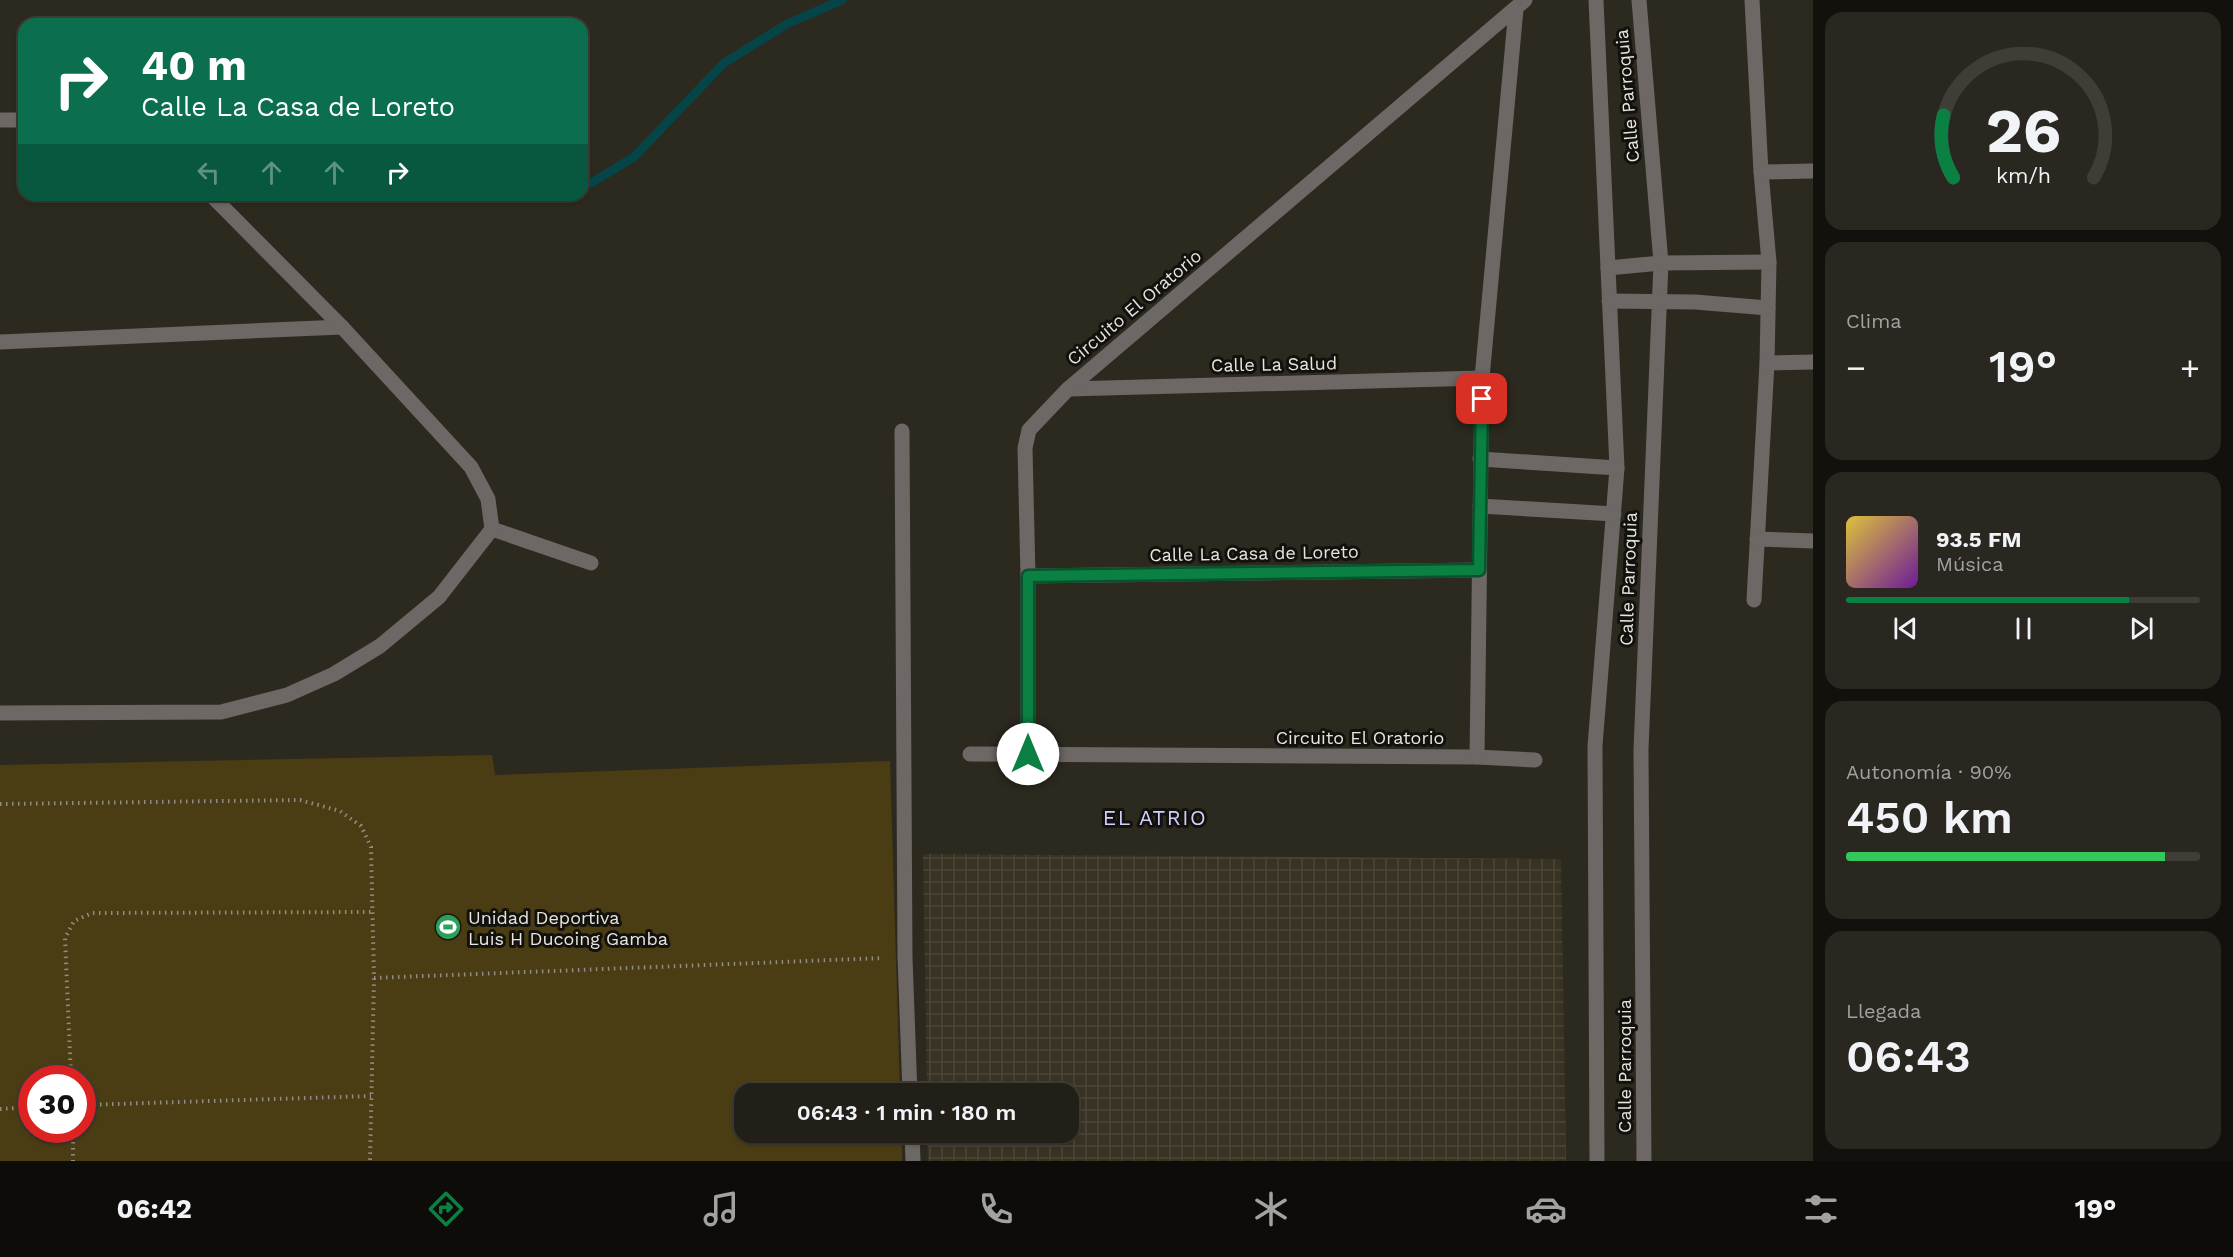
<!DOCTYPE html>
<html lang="es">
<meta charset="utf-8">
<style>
body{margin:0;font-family:"Work Sans",sans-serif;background:#292720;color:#f1f3f6;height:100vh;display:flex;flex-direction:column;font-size:22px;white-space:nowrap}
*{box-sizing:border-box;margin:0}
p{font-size:20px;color:#a2a2a1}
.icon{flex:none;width:33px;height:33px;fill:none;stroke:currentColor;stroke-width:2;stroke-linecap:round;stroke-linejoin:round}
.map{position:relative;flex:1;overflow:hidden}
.details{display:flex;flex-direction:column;gap:12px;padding:12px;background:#12110d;width:420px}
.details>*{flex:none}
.hud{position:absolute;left:18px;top:18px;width:570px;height:183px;border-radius:18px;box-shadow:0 2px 4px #0004,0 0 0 2px #3e3d36;background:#0b6e4f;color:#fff;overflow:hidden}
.speed{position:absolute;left:18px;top:1065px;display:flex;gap:12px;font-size:30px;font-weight:700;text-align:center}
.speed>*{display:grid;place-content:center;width:78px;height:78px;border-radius:50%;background:#211f17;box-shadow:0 2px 4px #0004,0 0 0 2px #3e3d36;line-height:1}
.speed .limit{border:9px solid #d22;background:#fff;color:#111}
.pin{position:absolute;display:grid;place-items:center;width:51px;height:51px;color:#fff;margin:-26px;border-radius:12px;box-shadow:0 3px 9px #0006}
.me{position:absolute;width:66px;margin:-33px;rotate:0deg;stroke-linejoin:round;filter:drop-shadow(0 0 4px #0008)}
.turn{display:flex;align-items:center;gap:21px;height:126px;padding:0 24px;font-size:27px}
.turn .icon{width:78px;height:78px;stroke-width:2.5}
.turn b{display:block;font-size:42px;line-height:51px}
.lanes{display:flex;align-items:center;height:57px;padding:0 24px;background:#0003;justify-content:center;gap:30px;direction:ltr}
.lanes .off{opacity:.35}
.big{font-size:45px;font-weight:600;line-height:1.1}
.details .widget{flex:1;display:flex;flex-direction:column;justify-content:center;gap:9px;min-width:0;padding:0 21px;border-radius:18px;background:#292720}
.details .dial{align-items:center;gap:0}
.dial svg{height:156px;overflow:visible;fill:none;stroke:#3e3d36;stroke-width:7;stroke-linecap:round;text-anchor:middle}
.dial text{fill:#f1f3f6;stroke:none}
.song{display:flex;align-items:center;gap:18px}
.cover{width:72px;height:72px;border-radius:9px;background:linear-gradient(135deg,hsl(50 70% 55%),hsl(280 70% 35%))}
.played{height:6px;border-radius:3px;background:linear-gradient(90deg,#0b8043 80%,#3e3d36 80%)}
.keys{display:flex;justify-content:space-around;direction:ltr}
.heat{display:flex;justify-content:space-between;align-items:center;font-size:33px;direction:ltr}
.charge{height:9px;border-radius:4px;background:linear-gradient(90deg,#34c759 90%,#3e3d36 0)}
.trip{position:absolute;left:734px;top:1083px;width:345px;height:60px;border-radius:18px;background:#211f17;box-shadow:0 2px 4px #0004,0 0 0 2px #3e3d36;font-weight:600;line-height:60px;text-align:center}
.dock{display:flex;height:96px;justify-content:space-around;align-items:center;background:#0d0c09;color:#a2a2a1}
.dock .icon{width:42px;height:42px}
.dock .active{color:#0b8043}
.dock b{font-size:27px;color:#f1f3f6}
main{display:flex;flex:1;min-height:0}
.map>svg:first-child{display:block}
</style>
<main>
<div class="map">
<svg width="1813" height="1161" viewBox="0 0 1813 1161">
<defs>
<pattern id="industrial-grid" width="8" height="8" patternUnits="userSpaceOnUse" patternTransform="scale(1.5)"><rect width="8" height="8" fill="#373222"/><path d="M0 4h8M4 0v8" fill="none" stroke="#4a4637"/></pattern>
</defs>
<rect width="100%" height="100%" fill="#2c291f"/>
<!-- industrial -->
<polygon fill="url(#industrial-grid)" points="923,854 1561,859 1566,1161 928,1161 927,1133 1068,1132 1068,1094 927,1093"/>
<!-- pitch -->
<path fill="#4b3d13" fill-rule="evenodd" d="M492,755L495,775L890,761L900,1093L744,1094V1132L902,1133V1161H0V765ZM32,1078H82V1130H32Z"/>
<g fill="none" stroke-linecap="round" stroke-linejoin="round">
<!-- stream -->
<polyline stroke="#054548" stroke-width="9" points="582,180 591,183 634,157 724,63 787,24 842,0"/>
<!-- path -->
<g stroke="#8f8d84" stroke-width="4" stroke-dasharray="1.5 4.5" stroke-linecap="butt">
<polyline points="0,804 300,800 340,811 361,826 371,847 374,978 370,1161"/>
<polyline points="374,978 883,958"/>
<polyline points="71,1078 65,938 74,921 92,913 372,912"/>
<polyline points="82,1105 371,1096"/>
<polyline points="0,1109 32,1107"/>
<polyline points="73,1130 73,1161"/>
</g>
<!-- minor -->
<g stroke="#6d6765" stroke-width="15">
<polyline points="1596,0 1617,468 1595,746 1597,1161"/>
<polyline points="1639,0 1661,263 1641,750 1644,1161"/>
<polyline points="1752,0 1761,172 1769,262 1767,363 1754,600"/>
<polyline points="0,120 24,120"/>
<polyline points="1761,172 1813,171"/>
<polyline points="1608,268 1661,263 1769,262"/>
<polyline points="1609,301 1695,302 1768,308"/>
<polyline points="0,342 342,327"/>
<polyline points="1767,363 1813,362"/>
<polyline points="1068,389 1482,378"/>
<polyline points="902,431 905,957 910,1094"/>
<polyline points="1480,459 1617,468"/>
<polyline points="1480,506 1614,514"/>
<polyline points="492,529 591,563"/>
<polyline points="1757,539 1813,541"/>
<polyline points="1028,576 1479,570"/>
<polyline points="0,713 221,712 287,695 334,674 380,646 439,597 492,529 488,499 471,467 342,327 211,195"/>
<polyline points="970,754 1477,757 1535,760"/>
<polyline points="1028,754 1028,576 1025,448 1029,430 1068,389 1525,0"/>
<polyline points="1477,757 1482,378 1516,9"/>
<polyline points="912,1132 913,1161"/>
</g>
</g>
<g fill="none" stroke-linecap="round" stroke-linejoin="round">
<!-- route casing -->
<g stroke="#07532c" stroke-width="15">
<polyline id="route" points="1028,754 1028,576 1479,570 1482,399"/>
</g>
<!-- route -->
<use href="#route" stroke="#0b8043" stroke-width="10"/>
</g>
<!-- icons -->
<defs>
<g id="stadium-disc" transform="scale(1.35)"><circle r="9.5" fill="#2e9e5b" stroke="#13110d"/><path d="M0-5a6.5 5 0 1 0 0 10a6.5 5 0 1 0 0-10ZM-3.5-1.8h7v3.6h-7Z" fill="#fff"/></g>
</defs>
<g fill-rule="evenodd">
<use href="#stadium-disc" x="448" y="927"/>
</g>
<g text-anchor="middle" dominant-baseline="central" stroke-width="6" stroke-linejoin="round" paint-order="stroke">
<!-- street labels -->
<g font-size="18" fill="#e7e5de" stroke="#13110d">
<text transform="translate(1627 96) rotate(-95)">Calle Parroquia</text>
<text transform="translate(1134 307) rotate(-40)">Circuito El Oratorio</text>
<text transform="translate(1274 364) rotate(-1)">Calle La Salud</text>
<text transform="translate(1254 553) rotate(-1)">Calle La Casa de Loreto</text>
<text transform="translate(1628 579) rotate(-88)">Calle Parroquia</text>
<text x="1360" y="737">Circuito El Oratorio</text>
<text transform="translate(1624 1066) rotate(-90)">Calle Parroquia</text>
</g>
<!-- poi labels -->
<g font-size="18" fill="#e7e5de" stroke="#13110d" text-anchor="start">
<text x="468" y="917">Unidad Deportiva<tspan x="468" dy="21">Luis H Ducoing Gamba</tspan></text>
</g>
<!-- quarter labels -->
<g font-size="21" letter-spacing="1.5" fill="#d1cffb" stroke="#13110d">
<text x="1155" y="817">EL ATRIO</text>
</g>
</g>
</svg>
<div class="speed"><div class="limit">30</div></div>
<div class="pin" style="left:1482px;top:399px;background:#d93025"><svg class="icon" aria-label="arrive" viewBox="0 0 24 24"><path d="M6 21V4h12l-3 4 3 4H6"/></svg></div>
<svg class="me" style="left:1028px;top:754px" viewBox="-20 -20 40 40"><circle r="19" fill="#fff"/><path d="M0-13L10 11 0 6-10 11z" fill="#0b8043"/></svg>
<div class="trip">06:43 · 1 min · 180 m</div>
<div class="hud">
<div class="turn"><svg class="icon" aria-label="right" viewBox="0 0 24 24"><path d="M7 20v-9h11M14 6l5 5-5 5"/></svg><div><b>40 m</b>Calle La Casa de Loreto</div></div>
<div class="lanes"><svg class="icon off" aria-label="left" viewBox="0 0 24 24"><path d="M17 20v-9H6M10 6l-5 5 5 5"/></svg><svg class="icon off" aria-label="ahead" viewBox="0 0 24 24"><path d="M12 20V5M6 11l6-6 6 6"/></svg><svg class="icon off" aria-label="ahead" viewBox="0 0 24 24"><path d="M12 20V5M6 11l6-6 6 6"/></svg><svg class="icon" aria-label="right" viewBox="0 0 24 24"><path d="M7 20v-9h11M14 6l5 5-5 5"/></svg></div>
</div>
</div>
<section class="details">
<div class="widget dial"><svg viewBox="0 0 100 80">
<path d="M14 69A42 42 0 1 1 86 69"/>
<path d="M14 69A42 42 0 0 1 9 37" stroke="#0b8043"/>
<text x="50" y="56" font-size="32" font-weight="700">26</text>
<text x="50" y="72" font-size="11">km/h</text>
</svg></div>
<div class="widget"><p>Clima</p>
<div class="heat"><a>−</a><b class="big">19°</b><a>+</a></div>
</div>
<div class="widget">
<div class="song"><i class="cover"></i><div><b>93.5 FM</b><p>Música</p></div></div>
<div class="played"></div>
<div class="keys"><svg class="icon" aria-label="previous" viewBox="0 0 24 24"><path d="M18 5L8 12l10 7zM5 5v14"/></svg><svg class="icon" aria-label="pause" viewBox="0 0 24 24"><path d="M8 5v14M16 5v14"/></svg><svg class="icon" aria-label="next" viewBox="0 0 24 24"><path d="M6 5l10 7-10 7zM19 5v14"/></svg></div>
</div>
<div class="widget"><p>Autonomía · 90%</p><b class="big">450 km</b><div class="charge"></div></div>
<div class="widget"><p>Llegada</p><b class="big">06:43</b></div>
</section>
</main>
<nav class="dock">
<b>06:42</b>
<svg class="icon active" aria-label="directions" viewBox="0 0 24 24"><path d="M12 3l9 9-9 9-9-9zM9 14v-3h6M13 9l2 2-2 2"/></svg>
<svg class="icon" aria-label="music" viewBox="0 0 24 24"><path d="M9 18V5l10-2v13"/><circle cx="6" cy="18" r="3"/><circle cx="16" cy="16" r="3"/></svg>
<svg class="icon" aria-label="phone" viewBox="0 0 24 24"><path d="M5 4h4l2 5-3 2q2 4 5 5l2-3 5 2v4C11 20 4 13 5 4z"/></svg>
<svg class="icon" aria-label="climate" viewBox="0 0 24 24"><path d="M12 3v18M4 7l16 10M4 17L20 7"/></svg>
<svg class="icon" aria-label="car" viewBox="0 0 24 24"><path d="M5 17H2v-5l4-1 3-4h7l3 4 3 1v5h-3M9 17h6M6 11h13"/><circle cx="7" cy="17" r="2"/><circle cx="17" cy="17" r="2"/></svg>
<svg class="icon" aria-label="filters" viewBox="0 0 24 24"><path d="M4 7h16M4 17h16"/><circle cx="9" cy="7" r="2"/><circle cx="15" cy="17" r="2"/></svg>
<b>19°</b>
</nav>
